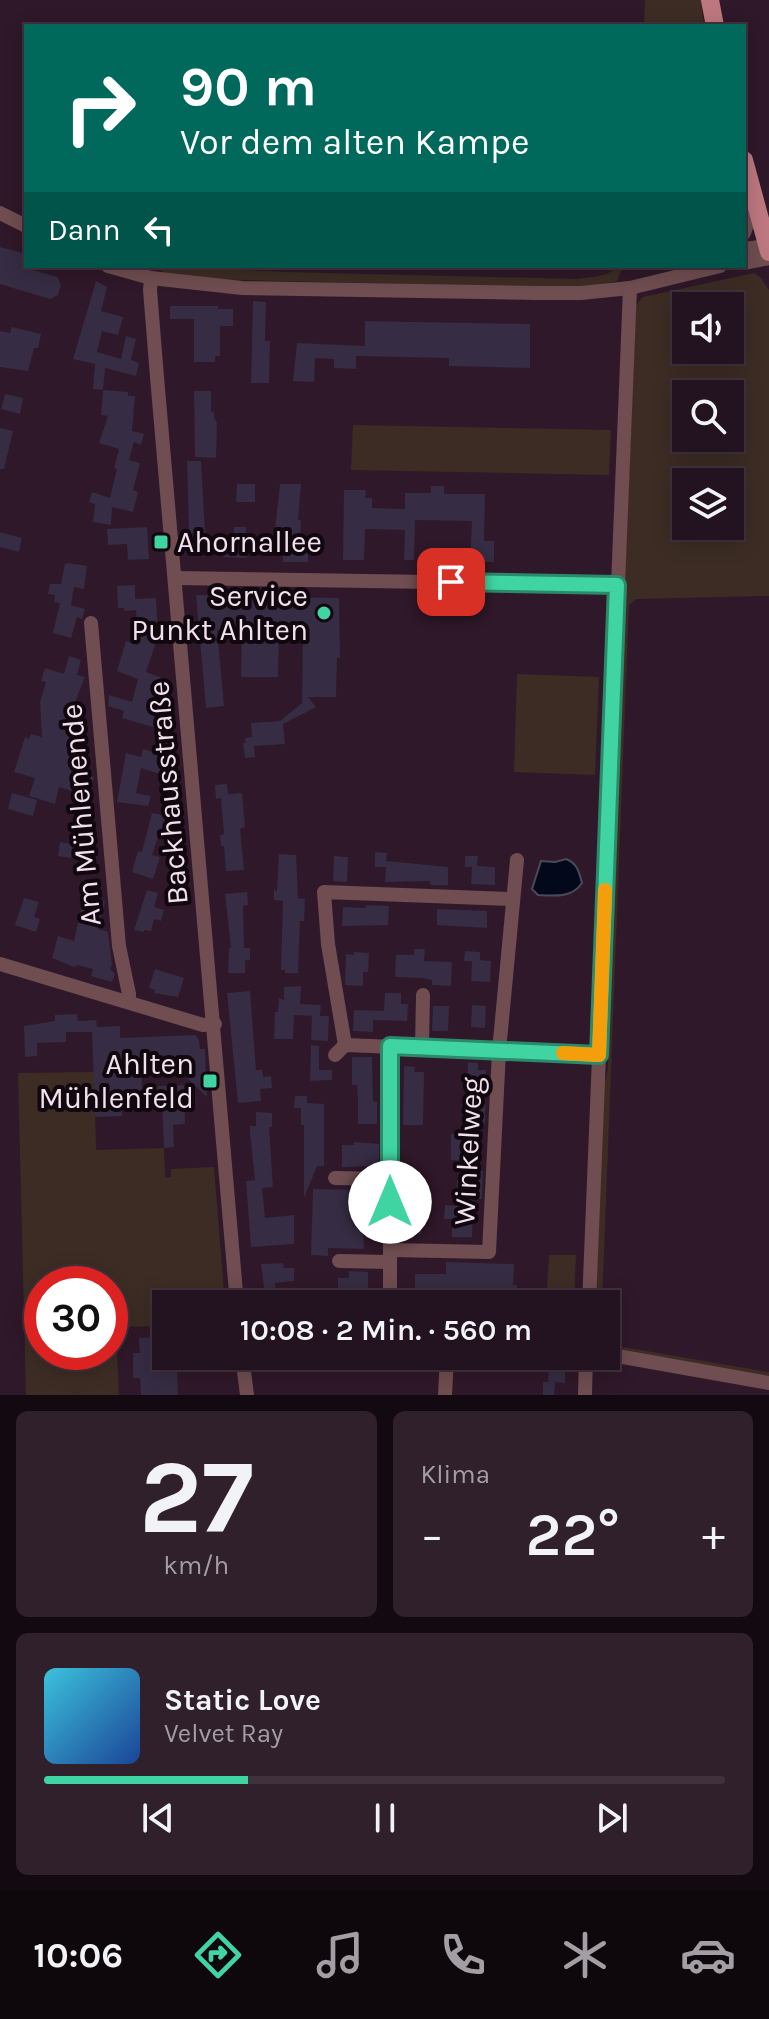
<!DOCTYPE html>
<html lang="de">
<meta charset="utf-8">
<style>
body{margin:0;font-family:Karla,sans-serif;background:#2f202c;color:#f1f3f6;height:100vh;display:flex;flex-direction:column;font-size:30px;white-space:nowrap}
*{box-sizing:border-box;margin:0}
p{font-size:26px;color:#a39ea4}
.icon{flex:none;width:44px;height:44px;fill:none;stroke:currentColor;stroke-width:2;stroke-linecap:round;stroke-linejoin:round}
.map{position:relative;height:1395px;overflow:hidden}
.details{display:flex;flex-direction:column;gap:16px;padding:16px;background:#130a11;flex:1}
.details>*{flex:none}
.hud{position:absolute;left:24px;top:24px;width:722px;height:244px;border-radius:0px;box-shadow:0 4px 20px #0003,0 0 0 2px #40323d;background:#00695c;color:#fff;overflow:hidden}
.fabs{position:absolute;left:672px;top:292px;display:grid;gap:16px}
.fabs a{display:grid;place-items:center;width:72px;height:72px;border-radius:0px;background:#23121f;box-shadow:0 4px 20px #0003,0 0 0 2px #40323d;font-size:40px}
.speed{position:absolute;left:24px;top:1266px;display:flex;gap:16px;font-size:40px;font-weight:700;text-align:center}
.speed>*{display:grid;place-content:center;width:104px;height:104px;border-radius:50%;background:#23121f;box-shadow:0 4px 20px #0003,0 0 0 2px #40323d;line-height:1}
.speed .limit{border:12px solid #d22;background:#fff;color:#111}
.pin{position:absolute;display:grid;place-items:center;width:68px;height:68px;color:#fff;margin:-34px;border-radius:16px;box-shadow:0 4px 12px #0006}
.me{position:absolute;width:88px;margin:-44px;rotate:0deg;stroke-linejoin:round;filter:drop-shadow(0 0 6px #0008)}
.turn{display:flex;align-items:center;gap:28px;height:168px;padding:0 24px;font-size:36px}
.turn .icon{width:104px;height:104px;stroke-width:2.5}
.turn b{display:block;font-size:56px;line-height:68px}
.then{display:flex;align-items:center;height:76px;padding:0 24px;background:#0003;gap:16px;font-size:30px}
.big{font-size:60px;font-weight:600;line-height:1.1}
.details .card{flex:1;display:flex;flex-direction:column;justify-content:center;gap:12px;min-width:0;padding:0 28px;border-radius:12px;background:#2f202c}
.details .dial{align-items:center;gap:0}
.dial b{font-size:104px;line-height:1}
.song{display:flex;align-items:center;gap:24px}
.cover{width:96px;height:96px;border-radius:12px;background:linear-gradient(135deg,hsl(190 70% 55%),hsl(220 70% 35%))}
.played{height:8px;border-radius:4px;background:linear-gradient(90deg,#40d4a2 30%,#40323d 30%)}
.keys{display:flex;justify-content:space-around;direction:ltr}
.heat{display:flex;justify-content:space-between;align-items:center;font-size:44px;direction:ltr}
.details .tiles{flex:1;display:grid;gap:16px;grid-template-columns:1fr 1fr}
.card:last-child{grid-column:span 2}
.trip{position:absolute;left:152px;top:1290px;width:468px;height:80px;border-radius:0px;background:#23121f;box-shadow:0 4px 20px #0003,0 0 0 2px #40323d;font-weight:600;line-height:80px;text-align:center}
.tabs{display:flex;height:128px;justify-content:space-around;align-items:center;background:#0e070c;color:#a39ea4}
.tabs .icon{width:56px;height:56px}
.tabs .on{color:#40d4a2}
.tabs b{font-size:36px;color:#f1f3f6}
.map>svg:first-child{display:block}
</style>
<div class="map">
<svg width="769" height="1395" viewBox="0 0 769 1395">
<rect width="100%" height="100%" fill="#2f1829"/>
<!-- green -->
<g fill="#3c2c24" fill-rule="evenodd">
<polygon points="645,0 701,0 704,26 644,26"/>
<path d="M156,266L287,272L576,279C590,277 609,277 617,266H623L617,281L593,286L526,287L205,279L164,273Z"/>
<path d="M754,273L761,278L769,290V596L636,599L629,605L602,1304H595L604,1083C610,1072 608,1058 606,1045L636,305L643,297ZM686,306H730V350H686ZM686,394H730V438H686ZM686,482H730V526H686Z"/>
<polygon points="353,425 611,430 609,475 351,470"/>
<polygon points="517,674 599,677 595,775 514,772"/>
<path d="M94,1072L96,1150L164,1148L165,1178L171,1177V1169L214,1167L225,1304H166V1326L116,1327L119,1395H26L18,1073ZM42,1284H110V1352H42Z"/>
<polygon points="549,1255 576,1255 574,1304 546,1304"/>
<polygon points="606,1344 769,1372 769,1378 606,1349"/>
</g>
<!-- water -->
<path fill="#04081b" stroke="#4b495a" stroke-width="2" d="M566,859C577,863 579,872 582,883C572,898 555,896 538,895L532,889L541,861L555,862Z"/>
<!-- building -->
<g fill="#362c43">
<polygon points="0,247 26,254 26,268 57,277 61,285 58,295 50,299 0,284"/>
<polygon points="96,281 107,287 101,311 123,317 118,335 102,331 97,352 121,359 126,336 136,339 131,360 139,363 136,376 105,368 103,390 93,389 95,364 73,359"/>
<polygon points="253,301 266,302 265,341 270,341 269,383 251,383"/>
<polygon points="170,306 218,306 218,309 233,309 233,326 220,326 220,356 215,356 215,362 194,362 194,319 170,319"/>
<polygon points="365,321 530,324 530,368 449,366 449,358 356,356 356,369 334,368 334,359 315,358 314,382 293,381 297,343 365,346"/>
<polygon points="12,327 41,334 38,348 34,348 28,371 0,367 0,331 10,333"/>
<polygon points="103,390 128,392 128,396 135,396 132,431 144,434 141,445 134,442 129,460 140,463 133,490 138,492 133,512 112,507 111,525 93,522 95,504 89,502 92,492 110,498 117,469 114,468 119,449 99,443 108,416 101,415"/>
<polygon points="194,391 211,391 211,412 214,412 214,418 217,422 216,458 195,457"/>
<polygon points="5,394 23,398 20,414 1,409"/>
<polygon points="0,428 13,431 4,469 0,469"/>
<polygon points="187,461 201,461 205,533 189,533"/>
<polygon points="237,484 255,484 255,502 236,502"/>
<polygon points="280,484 301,484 298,520 301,520 300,544 305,544 305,550 308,550 308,562 283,562 283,550 273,549"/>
<polygon points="431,486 444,486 444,494 485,494 484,541 494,541 494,562 470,562 472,521 415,520 414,560 404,560 405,530 365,529 364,560 343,560 344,490 366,490 365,498 372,498 372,508 405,509 405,493 431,493"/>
<polygon points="147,527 149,559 128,560 127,544 108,545 107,529"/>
<polygon points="234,527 246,527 247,558 223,557 223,536 234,536"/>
<polygon points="0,532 22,538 19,552 0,547"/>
<polygon points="68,563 87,566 84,589 74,587 71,605 85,609 82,619 77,617 71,638 53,633 60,603 54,602 55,595 48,594 50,584 61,584 65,564"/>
<polygon points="135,585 135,599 156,598 158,636 146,672 162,678 160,686 165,687 156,728 122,718 124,711 108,706 109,695 132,702 138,679 117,671 126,641 138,645 136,610 124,611 124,608 118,608 117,586"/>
<polygon points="196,595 339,598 340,658 337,658 336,697 308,697 316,707 283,724 285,744 254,746 255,757 245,758 243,743 246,743 245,738 252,737 251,723 280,721 302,703 303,631 279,631 278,677 241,677 242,630 217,630 224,706 206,708"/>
<polygon points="69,656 81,660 77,675 85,677 69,717 75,719 71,735 83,738 78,756 84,757 79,773 94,777 89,796 59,787 55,804 29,796 35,778 14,772 25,737 29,739 31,734 42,737 40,702 46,682 41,681 45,668 64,674"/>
<polygon points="160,730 174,734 163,775 141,768 136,793 151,796 148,806 117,802 126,753 141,757 143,749 153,752"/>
<polygon points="227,784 228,794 242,793 245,827 240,829 244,870 226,871 224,846 221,846 220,835 224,834 221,798 216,799 215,785"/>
<polygon points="12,793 37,800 33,816 8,809"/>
<polygon points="169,812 180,814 179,837 159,834 152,855 160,857 153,879 132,872 138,851 142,852 152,813 168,816"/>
<polygon points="60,842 73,844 71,858 58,856"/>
<polygon points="81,852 97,854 95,869 79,866"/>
<polygon points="375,852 387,853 386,861 448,867 448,885 430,885 430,881 385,882 386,867 375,867"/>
<polygon points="279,854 296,855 298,898 305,899 304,921 300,921 298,973 285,973 285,970 281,970 283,901 274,900 274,890 277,891"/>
<polygon points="334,856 348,857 347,882 333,881"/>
<polygon points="465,856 478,856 477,866 495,867 495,885 471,884 472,867 465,867"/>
<polygon points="147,890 158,893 154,907 164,910 161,921 154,919 151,931 144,930 144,932 134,930"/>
<polygon points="247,892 248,905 243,906 244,948 250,948 250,960 245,960 245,973 228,973 229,948 231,948 225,894"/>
<polygon points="84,895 105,901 98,929 108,932 112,964 110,969 115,974 112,982 91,976 93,969 77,965 74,967 52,958 58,936 74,941"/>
<polygon points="24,898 39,902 34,917 40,919 36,932 15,925"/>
<polygon points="366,905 389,906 388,925 342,926 343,907 366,908"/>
<polygon points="437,909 487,911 487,928 437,925"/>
<polygon points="414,949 425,949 424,961 452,962 451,986 432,985 432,980 424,978 395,977 396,955 414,955"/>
<polygon points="465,951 480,952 480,960 491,961 490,982 471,981 472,961 464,961"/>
<polygon points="354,952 369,953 368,972 363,972 363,986 345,985 346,954 354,955"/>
<polygon points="155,969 184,978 178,997 154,993 155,990 149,988"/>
<polygon points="301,986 300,1004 321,1005 320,1016 329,1016 328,1041 311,1040 312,1016 294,1015 293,1039 274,1039 275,1012 278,1012 279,998 284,1000 284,987"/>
<polygon points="250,991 256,1070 262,1070 263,1077 271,1076 272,1088 260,1089 261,1101 238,1103 227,993"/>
<polygon points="385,993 401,993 401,1004 408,1004 407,1021 373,1020 373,1032 353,1031 354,1010 384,1011"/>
<polygon points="472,1005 486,1006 485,1028 471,1027"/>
<polygon points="433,1006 449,1006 448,1031 432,1031"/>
<polygon points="77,1014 78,1021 96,1020 97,1027 120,1026 120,1038 195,1035 199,1040 200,1049 205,1049 207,1097 187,1078 186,1056 141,1058 142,1087 184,1085 185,1124 173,1125 174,1147 164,1148 162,1102 122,1104 122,1116 95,1117 92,1032 66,1032 66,1042 37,1043 37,1056 25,1057 24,1026 55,1021 55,1015"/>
<polygon points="311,1045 319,1046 319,1070 332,1070 332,1080 310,1081"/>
<polygon points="352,1057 372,1057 373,1101 377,1102 377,1124 358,1124 358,1101 357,1085 352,1085"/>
<polygon points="468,1062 478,1063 478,1070 486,1070 485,1124 470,1124 471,1104 466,1104"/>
<polygon points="404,1066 415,1067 414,1072 424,1072 423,1125 403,1125"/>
<polygon points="295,1096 307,1096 307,1103 324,1104 324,1166 317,1166 304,1198 304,1125 301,1125 301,1108 294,1108"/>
<polygon points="256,1112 272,1113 272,1127 269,1127 273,1187 262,1188 265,1218 294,1215 294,1244 251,1247 246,1181 255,1180 250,1132 250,1126 256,1126"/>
<polygon points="451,1134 470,1134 471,1161 451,1160"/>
<polygon points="354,1142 379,1144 379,1166 342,1167 342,1145 354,1145"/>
<polygon points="463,1170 483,1171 482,1199 473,1199 472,1237 452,1237 452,1219 444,1219 445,1205 456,1206 457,1180 463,1181"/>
<polygon points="403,1176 423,1176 421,1234 401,1233"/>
<polygon points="313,1189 362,1190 362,1204 366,1207 353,1226 363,1226 364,1249 328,1248 328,1256 311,1255"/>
<polygon points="446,1262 514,1264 513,1285 517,1285 517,1304 415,1304 415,1274 446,1274"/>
<polygon points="283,1263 284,1268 294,1268 294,1281 275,1283 277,1304 266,1304 261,1264"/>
<polygon points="349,1271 368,1272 368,1296 338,1294 338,1278 349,1278"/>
<polygon points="166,1337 166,1356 222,1356 222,1365 177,1366 178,1395 141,1395 140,1378 133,1378 133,1353 140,1353 139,1338"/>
<polygon points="549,1362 565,1363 565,1383 555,1382 554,1395 543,1395 543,1382 548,1382"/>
</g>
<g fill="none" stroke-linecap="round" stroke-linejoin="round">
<!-- minor -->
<g stroke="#6f4d50" stroke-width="14">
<polyline points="0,213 26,226"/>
<polyline points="744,233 755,201"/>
<polyline points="744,249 767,246"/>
<polyline points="744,263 769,258"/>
<polyline points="108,266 151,278 242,288 535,293 581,293 630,288 720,266"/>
<polyline points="151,278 150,290 157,377 237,1304"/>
<polyline points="175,578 617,585"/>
<polyline points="91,623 119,946 129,994 129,1002"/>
<polyline points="0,964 203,1025 215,1024"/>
<polyline points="345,1045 328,944 324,892 513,899"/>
<polyline points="422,1047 423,995"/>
<polyline points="335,1055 345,1045 599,1055"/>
<polyline points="335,1178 390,1179"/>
<polyline points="391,1250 489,1252 499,1051 517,860"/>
<polyline points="339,1261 390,1262"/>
<polyline points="390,1304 390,1046"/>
<polyline points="589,1304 630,288"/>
<polyline points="606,1354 769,1383"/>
<polyline points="242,1356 247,1395"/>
<polyline points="445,1395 447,1356"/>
<polyline points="585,1395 586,1356"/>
</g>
<!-- major -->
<g stroke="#bd777f" stroke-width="18">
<polyline points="710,0 715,26"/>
<polyline points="744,160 769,252"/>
</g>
</g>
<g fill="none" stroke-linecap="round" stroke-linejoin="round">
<!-- route casing -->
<g stroke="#2a8a69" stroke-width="20">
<polyline id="route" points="390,1202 390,1046 599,1055 617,585 451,582"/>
</g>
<!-- route -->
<use href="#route" stroke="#40d4a2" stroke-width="14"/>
<!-- slow -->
<polyline stroke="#f59e0b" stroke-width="14" points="563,1053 599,1055 605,890"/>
</g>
<!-- markers -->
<g fill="#40d4a2" stroke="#11070e" stroke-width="3">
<rect x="153" y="534" width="16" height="16" rx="4"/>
<circle cx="324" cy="613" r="8"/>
<rect x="202" y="1073" width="16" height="16" rx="4"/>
</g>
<g text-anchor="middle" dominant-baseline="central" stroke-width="8" stroke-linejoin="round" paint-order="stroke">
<!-- poi labels -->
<g font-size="30" fill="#f2e1ec" stroke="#11070e" text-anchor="end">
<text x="177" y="542" text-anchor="start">Ahornallee</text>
<text x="308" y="596">Service<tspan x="308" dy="34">Punkt Ahlten</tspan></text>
<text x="194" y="1064">Ahlten<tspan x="194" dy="34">Mühlenfeld</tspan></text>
</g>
<!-- street labels -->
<g font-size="30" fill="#f2e1ec" stroke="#11070e">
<text transform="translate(168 793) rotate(-95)">Backhausstraße</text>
<text transform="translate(81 815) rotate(-95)">Am Mühlenende</text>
<text transform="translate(468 1151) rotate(-87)">Winkelweg</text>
</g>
</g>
</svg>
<div class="fabs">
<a><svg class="icon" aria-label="sound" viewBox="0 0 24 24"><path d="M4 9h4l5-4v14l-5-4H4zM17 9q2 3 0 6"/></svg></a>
<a><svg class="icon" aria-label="search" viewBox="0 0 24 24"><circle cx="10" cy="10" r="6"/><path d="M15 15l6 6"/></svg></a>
<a><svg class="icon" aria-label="layers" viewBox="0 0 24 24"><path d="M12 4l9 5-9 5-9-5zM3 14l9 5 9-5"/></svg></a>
</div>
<div class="speed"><div class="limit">30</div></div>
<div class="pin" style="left:451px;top:582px;background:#d93025"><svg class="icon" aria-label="arrive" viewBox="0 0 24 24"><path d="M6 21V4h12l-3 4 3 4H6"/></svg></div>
<svg class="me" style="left:390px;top:1202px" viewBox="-20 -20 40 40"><circle r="19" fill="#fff"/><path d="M0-13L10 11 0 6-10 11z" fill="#40d4a2"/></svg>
<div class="trip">10:08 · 2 Min. · 560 m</div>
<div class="hud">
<div class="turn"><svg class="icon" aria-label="right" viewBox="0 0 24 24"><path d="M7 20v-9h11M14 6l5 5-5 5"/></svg><div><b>90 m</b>Vor dem alten Kampe</div></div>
<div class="then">Dann<svg class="icon" aria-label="left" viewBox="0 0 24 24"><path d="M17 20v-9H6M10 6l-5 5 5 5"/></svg></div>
</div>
</div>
<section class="details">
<div class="tiles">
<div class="card dial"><b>27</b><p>km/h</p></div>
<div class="card"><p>Klima</p>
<div class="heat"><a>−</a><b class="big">22°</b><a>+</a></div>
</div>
<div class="card">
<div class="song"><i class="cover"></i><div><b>Static Love</b><p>Velvet Ray</p></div></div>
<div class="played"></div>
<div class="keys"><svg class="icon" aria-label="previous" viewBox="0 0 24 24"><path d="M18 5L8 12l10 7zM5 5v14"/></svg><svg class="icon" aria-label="pause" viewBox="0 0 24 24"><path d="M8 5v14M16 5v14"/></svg><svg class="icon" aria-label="next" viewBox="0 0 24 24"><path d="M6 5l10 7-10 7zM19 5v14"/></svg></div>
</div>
</div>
</section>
<nav class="tabs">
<b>10:06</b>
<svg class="icon on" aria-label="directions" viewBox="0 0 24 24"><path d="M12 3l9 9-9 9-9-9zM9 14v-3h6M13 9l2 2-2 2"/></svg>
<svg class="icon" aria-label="music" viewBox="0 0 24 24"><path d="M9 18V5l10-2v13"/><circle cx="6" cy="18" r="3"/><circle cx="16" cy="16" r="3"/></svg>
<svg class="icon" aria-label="phone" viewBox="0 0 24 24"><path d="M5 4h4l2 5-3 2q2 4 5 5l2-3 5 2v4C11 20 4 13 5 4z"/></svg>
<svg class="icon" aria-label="climate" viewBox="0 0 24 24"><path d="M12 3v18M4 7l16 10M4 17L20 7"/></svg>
<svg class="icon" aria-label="car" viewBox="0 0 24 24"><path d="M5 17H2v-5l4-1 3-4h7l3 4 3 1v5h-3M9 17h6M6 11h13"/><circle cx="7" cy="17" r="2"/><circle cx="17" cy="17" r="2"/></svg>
</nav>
